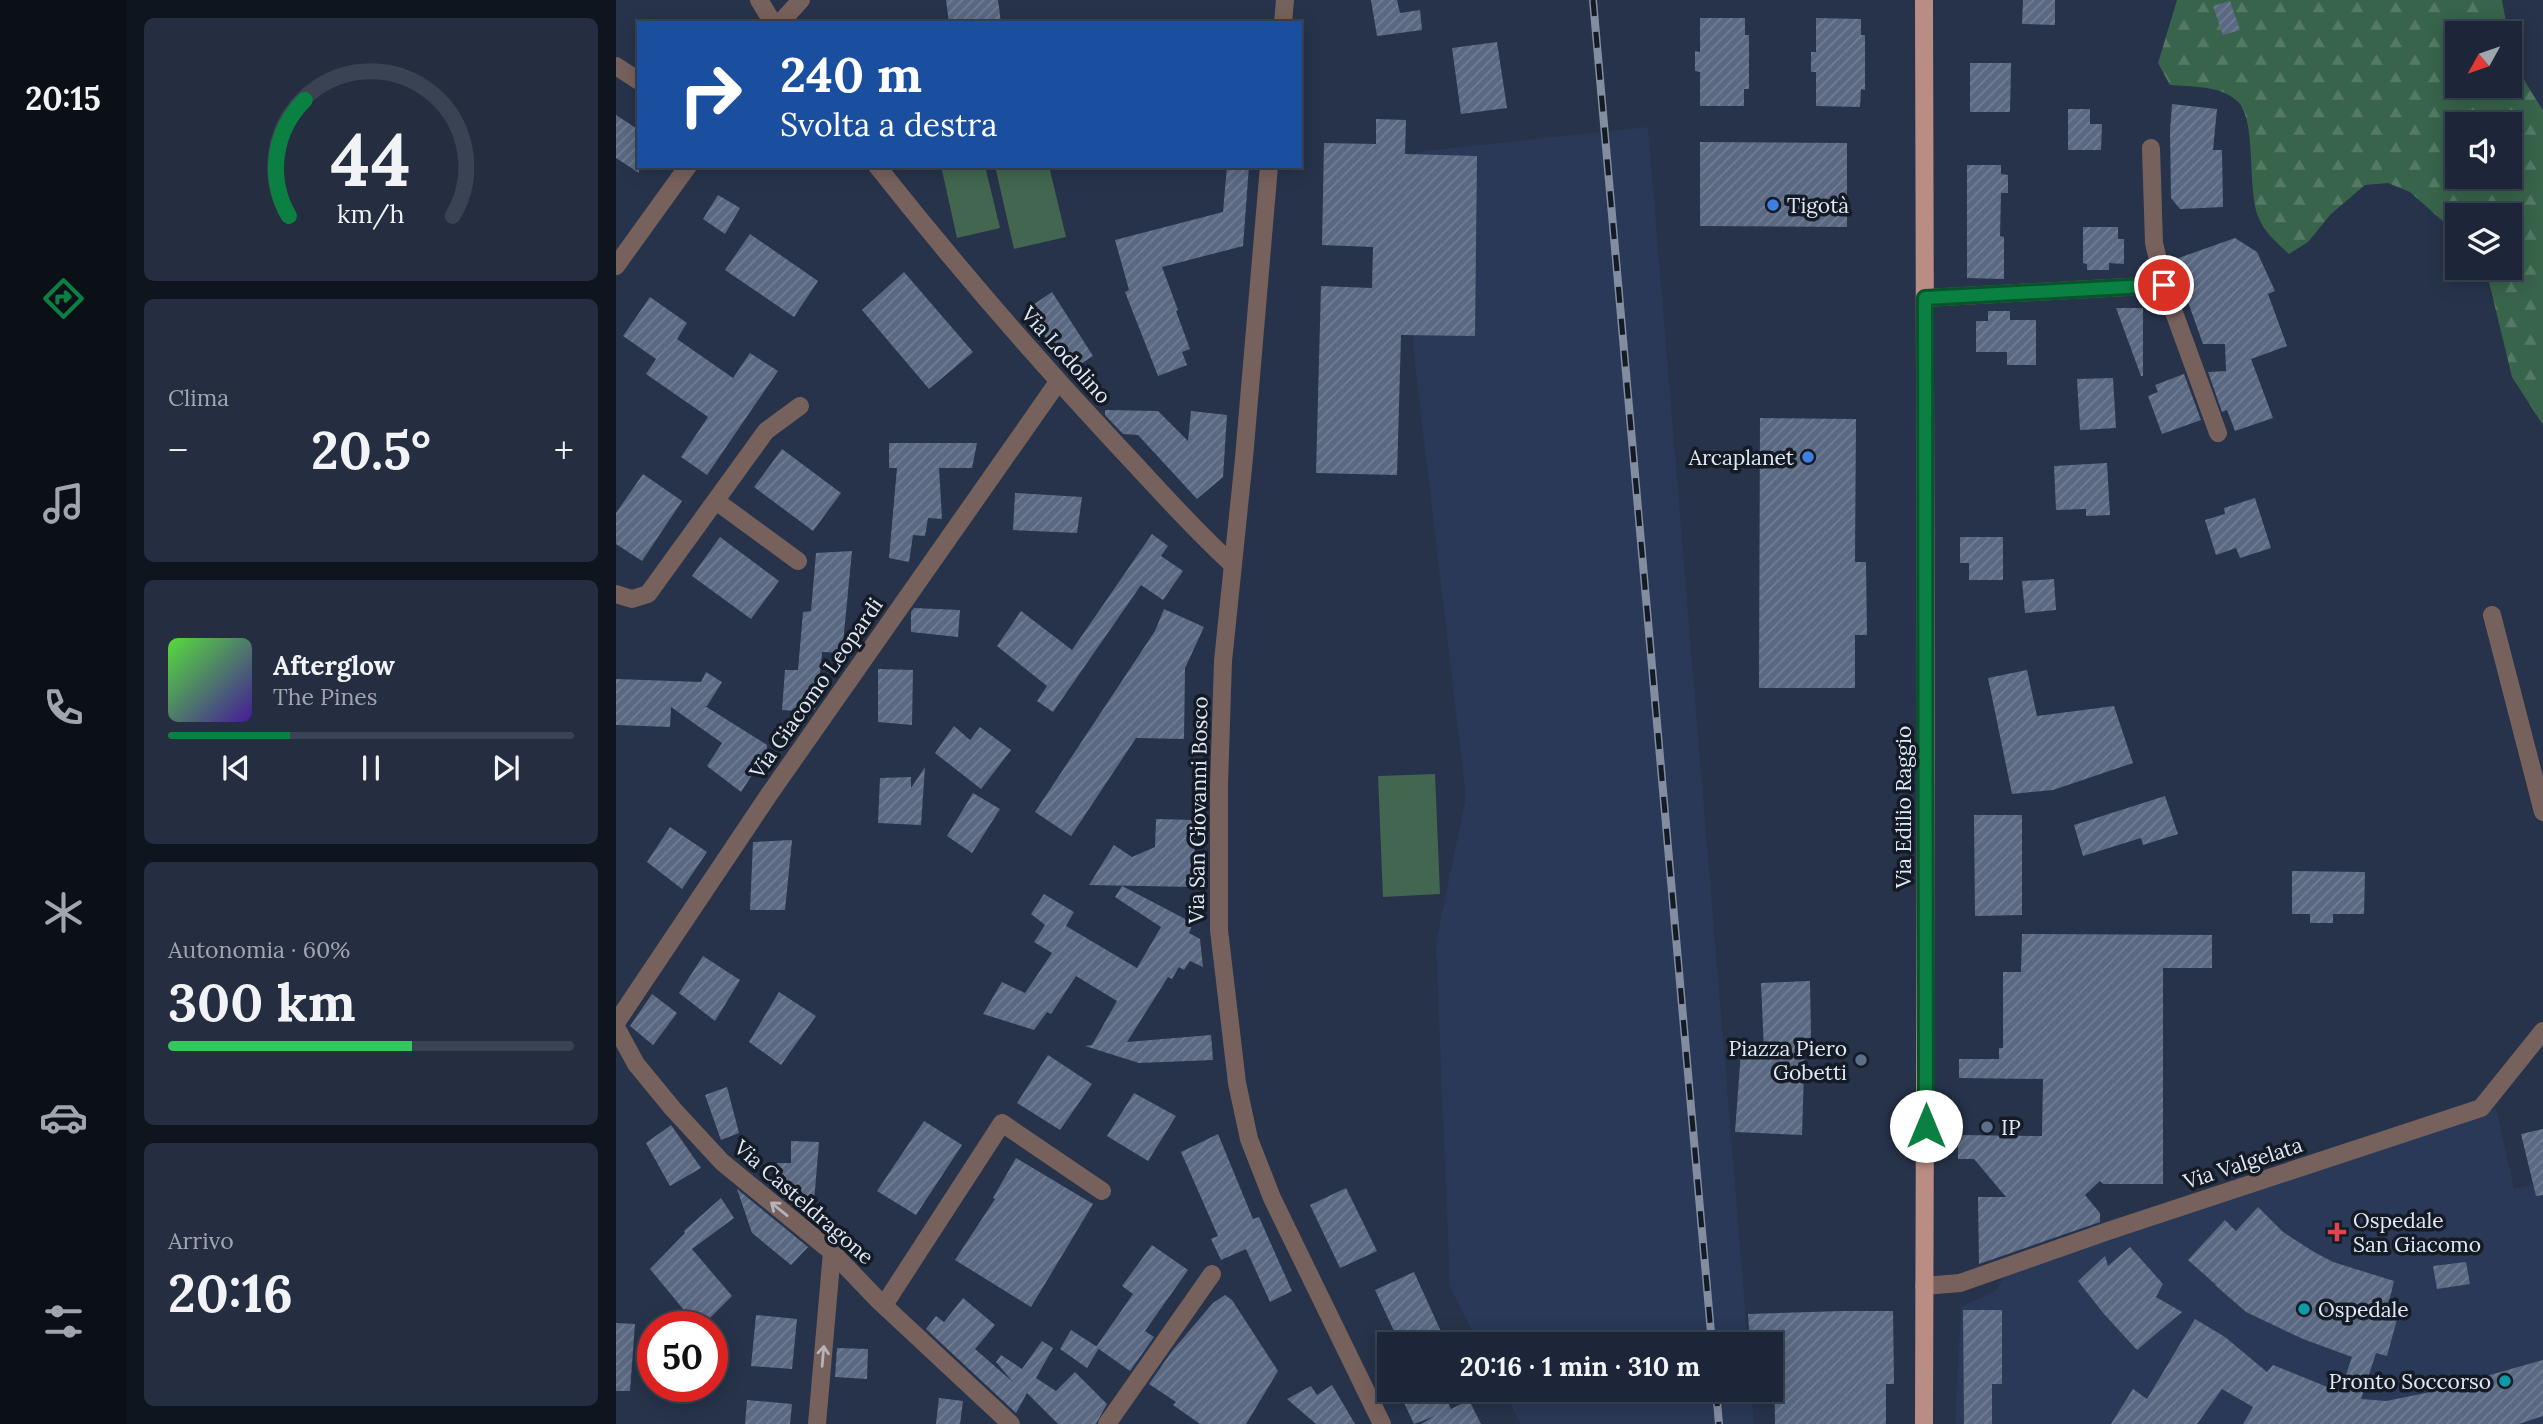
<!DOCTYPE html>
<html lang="it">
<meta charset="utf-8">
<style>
body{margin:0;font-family:Lora,serif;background:#252e40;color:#f1f3f6;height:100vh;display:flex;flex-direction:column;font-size:26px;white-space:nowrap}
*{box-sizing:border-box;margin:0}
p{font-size:23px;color:#a0a5ae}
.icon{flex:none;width:38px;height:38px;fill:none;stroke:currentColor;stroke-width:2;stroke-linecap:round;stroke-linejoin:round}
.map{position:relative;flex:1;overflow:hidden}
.sheet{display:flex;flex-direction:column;gap:18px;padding:18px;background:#0f151f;width:490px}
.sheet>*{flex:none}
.guide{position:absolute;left:21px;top:21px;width:665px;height:147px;border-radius:0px;box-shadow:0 4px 18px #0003,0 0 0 2px #3a4353;background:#1a4fa0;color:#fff;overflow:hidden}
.needle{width:46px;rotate:230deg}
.controls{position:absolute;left:1829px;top:21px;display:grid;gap:14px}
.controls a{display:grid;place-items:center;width:77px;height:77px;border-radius:0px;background:#1c2638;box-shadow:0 4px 18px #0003,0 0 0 2px #3a4353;font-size:35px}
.speed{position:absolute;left:21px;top:1311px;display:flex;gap:14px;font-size:35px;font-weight:700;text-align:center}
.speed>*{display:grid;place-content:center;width:91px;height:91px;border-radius:50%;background:#1c2638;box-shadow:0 4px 18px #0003,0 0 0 2px #3a4353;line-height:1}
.speed .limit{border:10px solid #d22;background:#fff;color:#111}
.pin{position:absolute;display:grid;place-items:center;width:60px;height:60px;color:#fff;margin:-30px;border:4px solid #fff;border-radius:50%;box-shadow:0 2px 7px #0007}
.me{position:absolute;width:77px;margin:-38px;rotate:0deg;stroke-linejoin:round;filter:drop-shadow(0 0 5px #0008)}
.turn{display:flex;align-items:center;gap:24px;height:147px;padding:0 28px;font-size:32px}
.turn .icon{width:91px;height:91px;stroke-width:2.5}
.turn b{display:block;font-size:49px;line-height:60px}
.big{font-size:52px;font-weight:700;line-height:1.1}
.sheet .tile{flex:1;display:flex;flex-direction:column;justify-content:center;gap:10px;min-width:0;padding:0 24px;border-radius:10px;background:#252e40}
.sheet .dial{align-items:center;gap:0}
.dial svg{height:182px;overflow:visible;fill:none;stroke:#3a4353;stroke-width:7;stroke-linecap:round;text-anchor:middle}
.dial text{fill:#f1f3f6;stroke:none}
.song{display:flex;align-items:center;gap:21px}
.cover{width:84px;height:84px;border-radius:10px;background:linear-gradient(135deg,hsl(110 70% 55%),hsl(260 70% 35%))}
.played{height:7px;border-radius:4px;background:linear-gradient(90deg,#0b8043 30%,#3a4353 30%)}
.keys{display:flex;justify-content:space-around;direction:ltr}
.heat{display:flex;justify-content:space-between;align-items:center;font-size:38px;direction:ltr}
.charge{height:10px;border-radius:5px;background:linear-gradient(90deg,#34c759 60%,#3a4353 0)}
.trip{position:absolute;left:761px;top:1332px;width:406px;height:70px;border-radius:0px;background:#1c2638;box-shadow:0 4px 18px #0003,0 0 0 2px #3a4353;font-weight:700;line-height:70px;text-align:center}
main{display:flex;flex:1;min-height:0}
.tab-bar{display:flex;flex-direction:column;width:126px;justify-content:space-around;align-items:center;background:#0b0f16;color:#a0a5ae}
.tab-bar .icon{width:49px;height:49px}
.tab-bar .on{color:#0b8043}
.tab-bar b{font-size:32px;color:#f1f3f6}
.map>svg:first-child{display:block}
</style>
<main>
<nav class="tab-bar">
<b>20:15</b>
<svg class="icon on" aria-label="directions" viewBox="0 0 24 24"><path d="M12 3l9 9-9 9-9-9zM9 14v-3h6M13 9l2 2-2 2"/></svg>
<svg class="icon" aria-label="music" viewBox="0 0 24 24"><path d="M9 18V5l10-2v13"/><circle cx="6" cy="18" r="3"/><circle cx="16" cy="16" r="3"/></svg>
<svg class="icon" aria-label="phone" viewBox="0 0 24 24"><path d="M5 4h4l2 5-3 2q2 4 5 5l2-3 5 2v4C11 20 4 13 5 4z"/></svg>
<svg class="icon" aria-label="climate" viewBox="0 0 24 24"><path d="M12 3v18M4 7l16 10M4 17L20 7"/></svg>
<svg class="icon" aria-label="car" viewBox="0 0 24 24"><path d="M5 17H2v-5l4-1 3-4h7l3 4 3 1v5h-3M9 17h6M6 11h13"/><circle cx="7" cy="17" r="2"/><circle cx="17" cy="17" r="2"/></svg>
<svg class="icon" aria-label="filters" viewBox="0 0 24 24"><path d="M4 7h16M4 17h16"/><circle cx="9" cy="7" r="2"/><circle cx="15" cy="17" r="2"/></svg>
</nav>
<section class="sheet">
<div class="tile dial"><svg viewBox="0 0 100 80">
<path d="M14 69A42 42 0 1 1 86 69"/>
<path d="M14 69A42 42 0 0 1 21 18" stroke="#0b8043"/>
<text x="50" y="56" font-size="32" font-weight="700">44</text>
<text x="50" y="72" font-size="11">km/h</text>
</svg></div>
<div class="tile"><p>Clima</p>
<div class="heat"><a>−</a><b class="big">20.5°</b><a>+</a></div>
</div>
<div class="tile">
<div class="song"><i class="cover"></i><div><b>Afterglow</b><p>The Pines</p></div></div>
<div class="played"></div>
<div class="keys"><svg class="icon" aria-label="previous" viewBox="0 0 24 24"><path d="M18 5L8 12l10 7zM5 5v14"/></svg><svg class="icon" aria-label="pause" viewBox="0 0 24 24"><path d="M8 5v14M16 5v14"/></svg><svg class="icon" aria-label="next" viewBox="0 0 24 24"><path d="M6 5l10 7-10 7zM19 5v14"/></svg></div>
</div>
<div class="tile"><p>Autonomia · 60%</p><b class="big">300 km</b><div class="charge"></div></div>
<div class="tile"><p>Arrivo</p><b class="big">20:16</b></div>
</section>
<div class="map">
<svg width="1927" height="1424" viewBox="0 0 1927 1424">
<defs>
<pattern id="forest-firs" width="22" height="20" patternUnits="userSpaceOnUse" patternTransform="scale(1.75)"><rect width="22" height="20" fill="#38644b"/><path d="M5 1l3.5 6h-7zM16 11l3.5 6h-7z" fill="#547a66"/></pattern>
<pattern id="building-hatch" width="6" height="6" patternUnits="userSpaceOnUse" patternTransform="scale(1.75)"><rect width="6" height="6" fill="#5a6882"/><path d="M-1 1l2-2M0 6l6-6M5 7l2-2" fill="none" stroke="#717e94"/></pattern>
</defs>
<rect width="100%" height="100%" fill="#26334a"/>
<!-- built -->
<g fill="#2a3957">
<polygon points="1032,127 1132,1344 863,1344 834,1287 820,943 850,797 797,346 800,152"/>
<polygon points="1880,1108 1898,1189 1927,1182 1927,1424 1339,1424 1345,1307 1381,1290 1389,1274"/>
<polygon points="887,1390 1135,1390 1138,1424 905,1424"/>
</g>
<!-- forest -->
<path fill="url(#forest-firs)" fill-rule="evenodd" d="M1561,0H1886L1892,33H1841V86H1894V41C1899,68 1912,87 1927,110V425L1896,377L1873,282L1863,268H1894V215H1841V237L1830,224L1794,192L1772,183L1749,185L1715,214L1692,242L1673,254C1661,243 1647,231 1642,216C1631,187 1641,118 1621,101C1604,85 1575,87 1554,85L1542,63ZM1841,124H1894V177H1841Z"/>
<!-- garden -->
<g fill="#426650">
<polygon points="325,166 369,166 384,228 341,238"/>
<polygon points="379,166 433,166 450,237 398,249"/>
<polygon points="819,774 824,894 767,897 762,776"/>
</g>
<!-- building -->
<g fill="url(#building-hatch)">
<polygon points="330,0 382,0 385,23 333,23"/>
<polygon points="755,0 781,0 784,13 804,10 806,30 761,36"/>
<polygon points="1407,0 1439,0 1439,25 1406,24"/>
<polygon points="1614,1 1624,30 1607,35 1597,6"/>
<polygon points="1084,18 1129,18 1129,35 1133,35 1133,89 1128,89 1128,106 1084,106 1084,72 1079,71 1079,51 1084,52"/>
<polygon points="1200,18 1245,19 1245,35 1249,35 1249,90 1245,89 1244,107 1200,106 1200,72 1195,72 1195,52 1200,52"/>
<polygon points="881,42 891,108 845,114 836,48"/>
<polygon points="1354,63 1395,63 1394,112 1354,112"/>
<polygon points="1556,104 1601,109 1597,150 1606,150 1607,207 1564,209 1555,198 1554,131"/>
<polygon points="1452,109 1474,109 1474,124 1486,124 1485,150 1452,150"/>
<polygon points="0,115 23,130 23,173 0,158"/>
<polygon points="760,119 790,120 789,154 861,156 859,336 785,335 781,475 700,473 705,286 756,288 757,247 706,245 708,143 760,144"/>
<polygon points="1084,142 1231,143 1231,227 1084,226"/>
<polygon points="1351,165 1385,165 1385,174 1392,175 1392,193 1385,193 1384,236 1388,237 1388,279 1351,278"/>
<polygon points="611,166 633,166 627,246 546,267 562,310 560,311 574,349 566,352 571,365 542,376 509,292 513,290 499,240 607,212"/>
<polygon points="102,195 124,208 109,234 87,219"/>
<polygon points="1467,227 1502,227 1502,239 1508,239 1508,264 1493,263 1493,270 1471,270 1471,264 1467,263"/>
<polygon points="134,234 202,281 178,317 109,270"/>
<polygon points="1619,238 1641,252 1659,291 1652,294 1671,346 1635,359 1657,418 1619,431 1611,410 1606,412 1592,372 1610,371 1609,344 1587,344 1557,260"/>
<polygon points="288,272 357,352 313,389 246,310"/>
<polygon points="436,292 477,356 452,372 411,309"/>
<polygon points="34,297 71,323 61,339 117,378 134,353 162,371 91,475 65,457 92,417 30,374 40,359 7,336"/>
<polygon points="1500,308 1527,308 1527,376 1525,376"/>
<polygon points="1372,311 1394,311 1394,320 1420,320 1420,365 1391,365 1391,352 1360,352 1360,321 1372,321"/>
<polygon points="1568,374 1585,420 1546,434 1532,396 1542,392 1539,385"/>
<polygon points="1497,378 1500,428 1464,430 1461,379"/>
<polygon points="489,410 542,411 572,441 575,411 611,415 607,477 581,499 522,435 507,434 489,415"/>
<polygon points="1144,418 1240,419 1239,562 1250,562 1251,635 1239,635 1239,688 1143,688"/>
<polygon points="273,443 361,443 356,468 323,468 326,519 312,518 309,536 297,535 293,562 273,558 281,468 273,468"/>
<polygon points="166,449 225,493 197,531 138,487"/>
<polygon points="1491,463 1494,515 1470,516 1470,509 1440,510 1438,466"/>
<polygon points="27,474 66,501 26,561 0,544 0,513"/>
<polygon points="399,493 466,497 461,533 397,530"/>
<polygon points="1639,498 1655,548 1624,558 1620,548 1600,555 1589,520 1609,514 1608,508"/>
<polygon points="536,534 552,546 545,556 567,571 547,600 525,585 437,712 421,701 431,686 381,646 405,611 456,650"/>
<polygon points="104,537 163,581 135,619 76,576"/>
<polygon points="1344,537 1387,537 1387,580 1353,580 1353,563 1344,563"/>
<polygon points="236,551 226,653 206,652 201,706 197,712 166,710 169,670 182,670 187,612 195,611 200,553"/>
<polygon points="1438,579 1440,610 1409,613 1406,581"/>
<polygon points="298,608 344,610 342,637 295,632 295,612"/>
<polygon points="548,609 588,627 569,668 568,739 520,738 455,836 419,812 539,631"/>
<polygon points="262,669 297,670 296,725 262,722"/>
<polygon points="1411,670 1421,716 1498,706 1517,763 1437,790 1396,794 1372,678"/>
<polygon points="90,672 106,682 91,706 89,706 151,745 151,752 125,792 91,766 106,743 55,707 54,727 0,725 0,679 85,682"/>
<polygon points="338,726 354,740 364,727 395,750 365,789 319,753"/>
<polygon points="309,767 305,825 262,823 264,778 295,777 295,788"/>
<polygon points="357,793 384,809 356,853 331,836"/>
<polygon points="1549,796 1562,834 1527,845 1525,838 1467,856 1458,825"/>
<polygon points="1358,815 1406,815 1406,915 1359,916"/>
<polygon points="540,819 579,820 578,887 473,885 498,845 516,857 539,847"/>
<polygon points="54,827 91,852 66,889 31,862"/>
<polygon points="176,840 169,910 134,910 137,842"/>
<polygon points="1676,871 1749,872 1748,914 1717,914 1717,923 1694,923 1694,914 1676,914"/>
<polygon points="506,886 577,923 573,933 584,939 587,967 574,961 568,970 563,967 556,979 552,977 511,1042 595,1035 597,1060 523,1063 469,1046 476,1045 501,1001 460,976 435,1014 431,1012 418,1030 367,1014 386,982 409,993 436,953 418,942 429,925 415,914 428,894 458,912 450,926 521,968 545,927 499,897"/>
<polygon points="1406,934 1596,935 1596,968 1547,968 1547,1184 1487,1184 1484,1181 1469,1195 1484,1213 1484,1222 1363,1264 1362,1197 1390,1197 1358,1159 1342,1159 1342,1135 1426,1136 1427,1079 1343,1078 1343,1059 1383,1059 1383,1048 1387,1048 1387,972 1405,972"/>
<polygon points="87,956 124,980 99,1021 63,993"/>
<polygon points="1194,981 1195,1038 1189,1038 1186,1135 1119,1132 1125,1051 1148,1051 1145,983"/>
<polygon points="163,992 200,1016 165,1065 133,1042"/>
<polygon points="36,994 61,1013 37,1045 14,1026"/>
<polygon points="432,1055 476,1084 444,1130 401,1103"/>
<polygon points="111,1087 123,1133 105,1140 89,1095"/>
<polygon points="518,1093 560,1116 532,1161 491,1136"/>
<polygon points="308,1121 346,1145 300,1215 261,1191"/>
<polygon points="55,1125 85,1168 54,1186 30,1143"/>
<polygon points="1927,1129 1927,1195 1920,1196 1905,1134"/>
<polygon points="602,1134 637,1219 643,1217 676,1291 654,1302 630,1249 605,1260 595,1239 602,1236 565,1152"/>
<polygon points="175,1141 203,1142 197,1214 184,1211 157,1189 161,1163 175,1163"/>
<polygon points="400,1158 477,1204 415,1307 339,1260 379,1199 377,1198"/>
<polygon points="730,1188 761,1251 724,1268 694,1205"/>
<polygon points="121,1189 192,1247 175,1265 136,1233"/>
<polygon points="105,1198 118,1218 76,1249 116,1296 86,1326 81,1326 34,1269 69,1233 68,1231"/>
<polygon points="1642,1207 1667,1232 1698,1252 1717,1262 1778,1281 1772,1306 1783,1312 1771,1356 1760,1353 1745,1399 1770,1401 1810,1393 1927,1360 1927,1416 1903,1424 1627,1424 1637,1407 1606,1389 1581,1424 1495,1424 1517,1389 1531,1399 1579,1319 1609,1337 1651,1372 1657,1365 1724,1392 1736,1357 1687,1339 1630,1312 1599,1285 1600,1283 1599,1284 1572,1260 1609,1220 1620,1231"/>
<polygon points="536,1245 572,1270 529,1331 538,1337 514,1371 480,1347 517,1294 506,1286"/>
<polygon points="1514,1247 1547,1284 1540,1297 1566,1312 1521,1350 1488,1314 1462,1281 1489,1256 1492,1266"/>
<polygon points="1850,1262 1854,1284 1821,1289 1817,1266"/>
<polygon points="798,1272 827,1336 809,1344 784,1344 759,1290"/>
<polygon points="609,1295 616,1300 662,1371 630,1424 584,1424 557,1405 560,1402 533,1384 556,1351 597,1303"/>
<polygon points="347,1298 379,1325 359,1349 397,1382 380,1362 385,1355 406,1369 426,1341 437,1348 420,1378 440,1391 459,1372 491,1404 480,1424 442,1424 411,1393 400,1413 310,1329 320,1316 328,1322"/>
<polygon points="1347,1310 1386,1310 1386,1384 1376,1384 1376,1424 1348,1424"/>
<polygon points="1226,1311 1277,1311 1278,1384 1270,1384 1270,1424 1159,1424 1158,1346 1134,1344 1132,1314"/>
<polygon points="140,1315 181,1319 176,1369 135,1366"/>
<polygon points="0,1323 19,1324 14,1391 0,1391"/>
<polygon points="455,1330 483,1348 471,1368 444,1349"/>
<polygon points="221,1348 252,1349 251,1379 219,1377"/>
<polygon points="716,1385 739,1424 700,1424 671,1399 695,1386 701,1395"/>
<polygon points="782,1390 826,1390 835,1409 853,1400 865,1424 805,1424 819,1416 798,1424"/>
<polygon points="323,1398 347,1401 344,1424 320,1424"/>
<polygon points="131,1400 176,1404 174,1424 129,1424"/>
</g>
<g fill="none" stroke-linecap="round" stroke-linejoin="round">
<!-- minor -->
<g stroke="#77615c" stroke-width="18">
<polyline points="143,0 157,23"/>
<polyline points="164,23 185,0"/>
<polyline points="667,23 669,0"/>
<polyline points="0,66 23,81"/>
<polyline points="1535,148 1538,243 1548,285 1602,433"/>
<path d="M261,166C337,262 417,355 501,445C539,485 575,527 616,564"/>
<polyline points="653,166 628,458 607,661 603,785 603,930 621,1083 633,1139 656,1198 766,1424"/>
<polyline points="0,266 72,166"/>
<polyline points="1309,298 1548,285"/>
<polyline points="100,501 182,561"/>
<polyline points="0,594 16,599 32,594 150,431 184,406"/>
<polyline points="1876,615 1927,812"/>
<polyline points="0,1023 152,796 442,382"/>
<polyline points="0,1027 20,1064 57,1109 106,1162 216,1252 263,1301 395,1424"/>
<polyline points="1308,1286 1344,1283 1495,1230 1865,1108 1927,1031"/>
<polyline points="268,1305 386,1123 486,1191"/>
<polyline points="201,1424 216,1252"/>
<polyline points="491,1424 596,1274"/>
</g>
<!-- major -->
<polyline stroke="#b98d84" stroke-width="18" points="1308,0 1310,750 1308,1424"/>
<!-- rail casing -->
<g stroke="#828da0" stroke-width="8">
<g id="rail">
<polyline points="977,0 1096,1344"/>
<polyline points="1100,1390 1103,1424"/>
</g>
</g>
<!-- rail -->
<use href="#rail" stroke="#151b25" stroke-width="5" stroke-dasharray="16" stroke-linecap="butt"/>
</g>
<!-- one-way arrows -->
<defs><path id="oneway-shaft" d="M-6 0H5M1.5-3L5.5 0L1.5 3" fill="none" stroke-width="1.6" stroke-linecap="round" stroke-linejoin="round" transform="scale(1.75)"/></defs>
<g stroke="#b5b2b9">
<use href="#oneway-shaft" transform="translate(163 1209) rotate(-141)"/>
<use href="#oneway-shaft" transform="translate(207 1356) rotate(-85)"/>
</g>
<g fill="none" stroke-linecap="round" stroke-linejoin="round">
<!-- route casing -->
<g stroke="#07532c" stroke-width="18">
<polyline id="route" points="1310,1126 1309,298 1548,285"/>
</g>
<!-- route -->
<use href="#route" stroke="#0b8043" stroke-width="12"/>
</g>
<!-- markers -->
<g fill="#3f7fe0" stroke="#151b25" stroke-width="2.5">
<circle cx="1157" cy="205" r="7"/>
<circle cx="1192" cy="457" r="7"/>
</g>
<g fill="#5c6f8a" stroke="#151b25" stroke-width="2.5">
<circle cx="1245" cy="1060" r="7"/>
<circle cx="1371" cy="1127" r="7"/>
</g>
<path fill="#e0444e" stroke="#151b25" stroke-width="2.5" d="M1717.5 1221.5h7v7h7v7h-7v7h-7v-7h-7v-7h7z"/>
<g fill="#0f9aa8" stroke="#151b25" stroke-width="2.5">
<circle cx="1688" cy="1309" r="7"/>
<circle cx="1889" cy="1381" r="7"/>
</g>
<g text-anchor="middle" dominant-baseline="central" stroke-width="7" stroke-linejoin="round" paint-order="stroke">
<!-- poi labels -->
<g font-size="21" fill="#dfe8f7" stroke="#151b25" text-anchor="start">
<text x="1171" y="205">Tigotà</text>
<text x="1178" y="457" text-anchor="end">Arcaplanet</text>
<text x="1231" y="1048" text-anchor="end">Piazza Piero<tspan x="1231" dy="24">Gobetti</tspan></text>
<text x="1385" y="1127">IP</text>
<text x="1737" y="1220">Ospedale<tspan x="1737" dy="24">San Giacomo</tspan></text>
<text x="1702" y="1309">Ospedale</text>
<text x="1875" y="1381" text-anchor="end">Pronto Soccorso</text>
</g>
<!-- street labels -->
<g font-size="21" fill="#dfe8f7" stroke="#151b25">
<text transform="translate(450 355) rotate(48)">Via Lodolino</text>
<text transform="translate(200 688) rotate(-55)">Via Giacomo Leopardi</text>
<text transform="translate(1287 807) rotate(-90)">Via Edilio Raggio</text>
<text transform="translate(582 810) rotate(-89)">Via San Giovanni Bosco</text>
<text transform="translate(1627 1163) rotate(-18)">Via Valgelata</text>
<text transform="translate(188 1202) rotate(41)">Via Casteldragone</text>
</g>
</g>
</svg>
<div class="controls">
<a><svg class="needle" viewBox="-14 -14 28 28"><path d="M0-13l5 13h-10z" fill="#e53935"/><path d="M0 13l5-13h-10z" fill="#a0a5ae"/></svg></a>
<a><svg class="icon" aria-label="sound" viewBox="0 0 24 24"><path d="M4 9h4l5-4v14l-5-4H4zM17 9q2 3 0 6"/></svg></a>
<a><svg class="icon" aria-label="layers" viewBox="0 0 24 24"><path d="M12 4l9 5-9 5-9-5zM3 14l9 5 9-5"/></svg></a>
</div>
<div class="speed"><div class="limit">50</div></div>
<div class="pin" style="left:1548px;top:285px;background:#d93025"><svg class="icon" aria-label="arrive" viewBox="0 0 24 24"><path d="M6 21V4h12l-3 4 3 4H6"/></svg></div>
<svg class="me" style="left:1310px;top:1126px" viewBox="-20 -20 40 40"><circle r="19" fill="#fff"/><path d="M0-13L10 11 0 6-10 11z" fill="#0b8043"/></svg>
<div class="trip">20:16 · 1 min · 310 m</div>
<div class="guide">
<div class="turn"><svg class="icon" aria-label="right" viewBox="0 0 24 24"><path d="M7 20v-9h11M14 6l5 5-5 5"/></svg><div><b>240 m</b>Svolta a destra</div></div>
</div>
</div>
</main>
